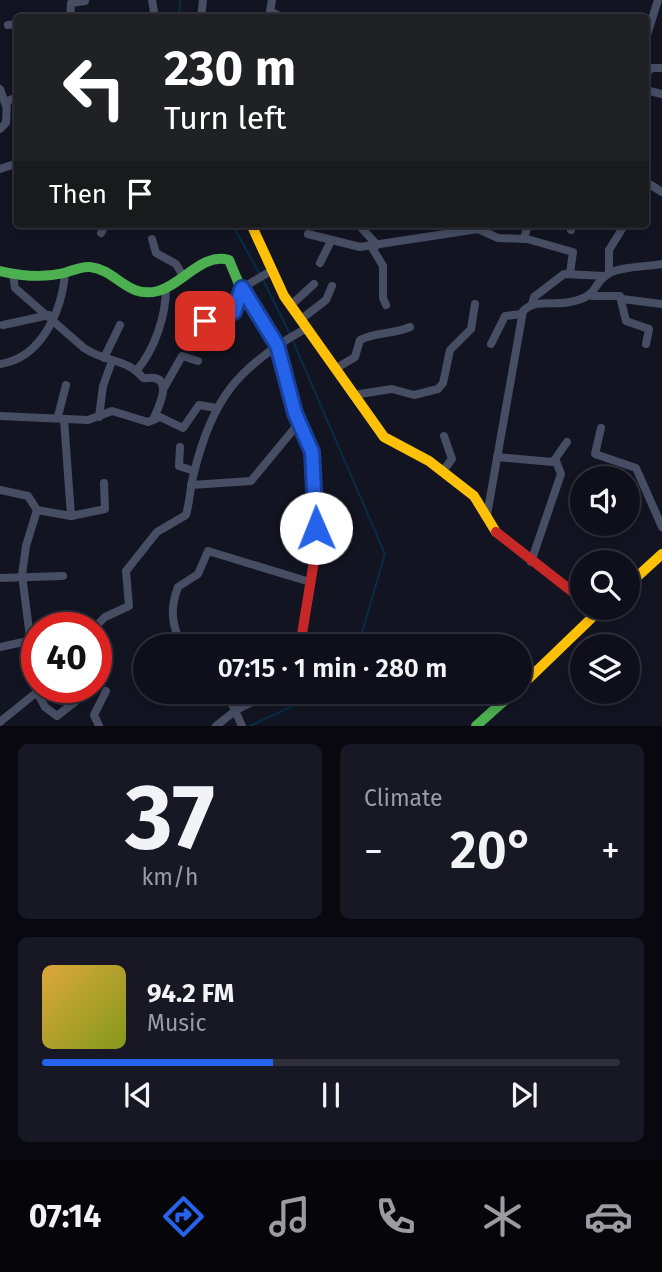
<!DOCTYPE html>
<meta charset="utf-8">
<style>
body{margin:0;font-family:"Fira Sans",sans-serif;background:#171823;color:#f1f3f6;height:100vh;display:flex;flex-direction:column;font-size:26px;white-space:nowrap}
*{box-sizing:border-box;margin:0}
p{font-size:23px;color:#9b9ca2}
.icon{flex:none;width:38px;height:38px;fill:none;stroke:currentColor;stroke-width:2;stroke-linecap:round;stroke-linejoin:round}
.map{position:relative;height:726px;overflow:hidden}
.sheet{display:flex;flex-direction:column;gap:18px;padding:18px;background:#08080e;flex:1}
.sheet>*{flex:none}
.banner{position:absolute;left:14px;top:14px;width:635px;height:214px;border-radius:7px;box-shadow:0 4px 10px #0003,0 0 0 2px #2e2f39;background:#202124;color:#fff;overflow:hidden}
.tools{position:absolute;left:570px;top:466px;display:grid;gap:14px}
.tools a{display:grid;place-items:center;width:70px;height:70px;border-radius:50%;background:#0e0f1a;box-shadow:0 4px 10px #0003,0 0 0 2px #2e2f39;font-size:35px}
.speed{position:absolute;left:21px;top:612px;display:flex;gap:14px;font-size:35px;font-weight:700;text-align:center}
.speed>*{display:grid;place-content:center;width:91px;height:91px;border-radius:50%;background:#0e0f1a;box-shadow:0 4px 10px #0003,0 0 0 2px #2e2f39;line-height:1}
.speed .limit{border:10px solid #d22;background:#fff;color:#111}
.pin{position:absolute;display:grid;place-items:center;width:60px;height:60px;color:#fff;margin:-30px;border-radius:14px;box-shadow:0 4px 10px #0006}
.me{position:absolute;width:77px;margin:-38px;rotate:359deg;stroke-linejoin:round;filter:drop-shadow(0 0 5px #0008)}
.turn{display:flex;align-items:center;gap:24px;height:147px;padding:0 35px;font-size:32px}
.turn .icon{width:91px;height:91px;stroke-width:2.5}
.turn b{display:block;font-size:49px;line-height:60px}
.then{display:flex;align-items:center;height:66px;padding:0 35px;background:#0003;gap:14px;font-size:26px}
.big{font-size:52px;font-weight:600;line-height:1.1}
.sheet .card{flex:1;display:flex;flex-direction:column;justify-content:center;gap:10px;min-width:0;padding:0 24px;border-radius:10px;background:#171823}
.sheet .dial{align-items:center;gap:0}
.dial b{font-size:91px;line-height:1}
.song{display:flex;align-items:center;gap:21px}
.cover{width:84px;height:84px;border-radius:10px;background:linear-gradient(135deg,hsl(40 70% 55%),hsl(70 70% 35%))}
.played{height:7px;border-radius:4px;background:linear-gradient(90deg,#2563eb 40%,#2e2f39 40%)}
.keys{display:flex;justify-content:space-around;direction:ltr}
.heat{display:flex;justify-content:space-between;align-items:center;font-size:38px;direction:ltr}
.sheet .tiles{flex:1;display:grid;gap:18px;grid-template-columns:1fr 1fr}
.card:last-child{grid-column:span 2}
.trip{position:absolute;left:133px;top:634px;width:399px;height:70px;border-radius:35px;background:#0e0f1a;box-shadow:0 4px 10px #0003,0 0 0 2px #2e2f39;font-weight:600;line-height:70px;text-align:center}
.menu{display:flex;height:112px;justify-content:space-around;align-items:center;background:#06060a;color:#9b9ca2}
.menu .icon{width:49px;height:49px}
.menu .selected{color:#2563eb}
.menu b{font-size:32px;color:#f1f3f6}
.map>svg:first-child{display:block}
</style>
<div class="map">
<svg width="662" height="726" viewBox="0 0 662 726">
<rect width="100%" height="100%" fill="#131422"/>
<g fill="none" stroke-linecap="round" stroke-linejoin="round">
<!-- stream -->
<g stroke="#062d45" stroke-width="2">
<polyline points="179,18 180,0"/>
<polyline points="232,224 259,273"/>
<polyline points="262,278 291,336"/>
<polyline points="293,341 385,554 358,646"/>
<polyline points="250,726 325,691"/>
</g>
<!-- street -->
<g stroke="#474d63" stroke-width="8">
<polyline points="152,0 155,18"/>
<polyline points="272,0 270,11 283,18"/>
<polyline points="70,18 71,3 85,1"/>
<polyline points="82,18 155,16"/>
<polyline points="201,18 203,0"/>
<polyline points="8,25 18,24"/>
<polyline points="646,38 658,0"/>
<polyline points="646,75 651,68 662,68"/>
<polyline points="0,89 6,106"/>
<polyline points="646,90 662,94"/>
<polyline points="0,129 6,123 7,101 18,97"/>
<polyline points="0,169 18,163"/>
<polyline points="646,182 662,192"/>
<polyline points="172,224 179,224"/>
<polyline points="358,224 377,245"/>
<polyline points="571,230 572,224"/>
<polyline points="101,233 106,224"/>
<polyline points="308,234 360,247 478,229 498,238 527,239 573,252 570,273"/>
<polyline points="152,239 156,253 176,264 183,276"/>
<polyline points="524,239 528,224"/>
<polyline points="371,246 383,266 383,298 386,305"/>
<polyline points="320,263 331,241"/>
<polyline points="609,273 609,250 622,229"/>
<path d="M13,275L15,288L84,348C106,363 127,358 143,378C147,379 150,377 154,378C173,381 157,410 153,420"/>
<polyline points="592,296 620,296 626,321 649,329 646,344"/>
<polyline points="622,299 662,304"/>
<polyline points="532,304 534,297 564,274 605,276"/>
<polyline points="291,305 314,284"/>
<polyline points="300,320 326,300 332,286"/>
<polyline points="3,325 49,315"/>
<polyline points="199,333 208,317 234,312 242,288 271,271"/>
<polyline points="491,344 505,316 522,314"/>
<polyline points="104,358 120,325"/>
<path d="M0,364C42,358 62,310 65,273"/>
<path d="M335,369L355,357L360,340C379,331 392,335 410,327"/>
<path d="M137,370C155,349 166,315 166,288"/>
<polyline points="164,388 182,356 198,361"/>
<polyline points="353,395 392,389 414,395 438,389 443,383 450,350 471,329 475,304"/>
<polyline points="0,416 88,420 112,411 148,422 160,417 183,428 199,405 217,408"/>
<polyline points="58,416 66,385"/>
<polyline points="99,417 103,386 112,361"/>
<polyline points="64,419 71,516 105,509 104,483"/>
<polyline points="601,428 595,454 636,468 662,527"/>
<polyline points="180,447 179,466 194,471"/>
<polyline points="497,457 553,462 567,442"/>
<polyline points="443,471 452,459 444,436"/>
<polyline points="191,485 251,481 299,423"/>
<polyline points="0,490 28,496 37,510 26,546 22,575 37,692 45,707 57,716 76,701"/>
<polyline points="37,510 71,516"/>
<path d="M487,515L523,311C536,298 554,306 570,302C600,296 590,286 608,274C621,266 647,267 662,264"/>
<polyline points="531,562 561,474 556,461"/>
<polyline points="0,578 63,576"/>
<path d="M94,628L105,617L129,606L126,571L157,532L186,515C190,501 190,487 194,473C212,398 239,366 305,329"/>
<path d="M183,646C171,626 170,608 178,587L198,574L208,551L310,582"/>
<polyline points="0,647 37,639"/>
<polyline points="226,691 242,726"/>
<polyline points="0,722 37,692"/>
<polyline points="99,726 94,715 106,691"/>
<polyline points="216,726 236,710 275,691"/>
</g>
<!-- fast -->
<g stroke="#4caf50" stroke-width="10">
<path d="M0,271C21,276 43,278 64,273C72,271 81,266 90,267C117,270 127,299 158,291C182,285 202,252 229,260L239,284L269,333"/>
<polyline points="476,726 515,691"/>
</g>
<!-- slow -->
<g stroke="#ffc107" stroke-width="10">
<polyline points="251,224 284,296 384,437 429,461 474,496 496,532"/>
<polyline points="628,585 662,554"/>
<polyline points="520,687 603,607"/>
</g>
<!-- jam -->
<g stroke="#c62828" stroke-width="10">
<polyline points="269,333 277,345 295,413 312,452 315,555 300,646"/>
<polyline points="496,532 583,600"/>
</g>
</g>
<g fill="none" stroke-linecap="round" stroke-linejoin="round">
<!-- route casing -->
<g stroke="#184099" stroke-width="18">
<polyline id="route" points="205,321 209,316 234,312 242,288 277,345 295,413 312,452 316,528"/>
</g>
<!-- route -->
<use href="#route" stroke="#2563eb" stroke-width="12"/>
</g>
</svg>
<div class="tools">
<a><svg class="icon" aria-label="sound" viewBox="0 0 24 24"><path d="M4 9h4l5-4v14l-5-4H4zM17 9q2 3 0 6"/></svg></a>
<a><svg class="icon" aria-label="search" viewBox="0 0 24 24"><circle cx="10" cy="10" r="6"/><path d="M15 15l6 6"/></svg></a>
<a><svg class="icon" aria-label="layers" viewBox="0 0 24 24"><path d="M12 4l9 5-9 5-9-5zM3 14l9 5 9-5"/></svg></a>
</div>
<div class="speed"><div class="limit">40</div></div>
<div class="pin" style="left:205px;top:321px;background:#d93025"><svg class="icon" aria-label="arrive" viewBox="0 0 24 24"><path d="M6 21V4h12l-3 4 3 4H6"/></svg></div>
<svg class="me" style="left:316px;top:528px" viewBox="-20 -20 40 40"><circle r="19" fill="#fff"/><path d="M0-13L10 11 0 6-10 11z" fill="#2563eb"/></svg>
<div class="trip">07:15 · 1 min · 280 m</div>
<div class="banner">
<div class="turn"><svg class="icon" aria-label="left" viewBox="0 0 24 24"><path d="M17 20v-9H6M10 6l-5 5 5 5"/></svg><div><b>230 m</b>Turn left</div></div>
<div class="then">Then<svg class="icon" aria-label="arrive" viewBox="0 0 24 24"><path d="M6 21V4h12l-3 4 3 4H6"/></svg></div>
</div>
</div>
<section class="sheet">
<div class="tiles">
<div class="card dial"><b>37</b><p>km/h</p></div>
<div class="card"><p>Climate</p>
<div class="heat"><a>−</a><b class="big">20°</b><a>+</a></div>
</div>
<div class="card">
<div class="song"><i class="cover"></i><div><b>94.2 FM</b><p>Music</p></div></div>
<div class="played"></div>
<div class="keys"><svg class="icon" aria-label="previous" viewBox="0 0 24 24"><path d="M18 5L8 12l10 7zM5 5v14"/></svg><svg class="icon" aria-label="pause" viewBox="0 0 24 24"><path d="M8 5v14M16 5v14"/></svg><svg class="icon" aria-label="next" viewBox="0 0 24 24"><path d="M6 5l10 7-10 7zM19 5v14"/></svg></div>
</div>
</div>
</section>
<nav class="menu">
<b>07:14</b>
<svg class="icon selected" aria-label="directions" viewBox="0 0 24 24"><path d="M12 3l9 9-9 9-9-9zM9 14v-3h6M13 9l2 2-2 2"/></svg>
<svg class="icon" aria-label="music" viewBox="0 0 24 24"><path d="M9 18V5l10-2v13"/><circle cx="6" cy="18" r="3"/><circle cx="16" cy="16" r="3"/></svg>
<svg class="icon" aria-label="phone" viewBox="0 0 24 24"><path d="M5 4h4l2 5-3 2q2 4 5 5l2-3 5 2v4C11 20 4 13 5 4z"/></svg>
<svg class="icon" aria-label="climate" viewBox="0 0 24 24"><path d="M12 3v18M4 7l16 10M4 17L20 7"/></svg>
<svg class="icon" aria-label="car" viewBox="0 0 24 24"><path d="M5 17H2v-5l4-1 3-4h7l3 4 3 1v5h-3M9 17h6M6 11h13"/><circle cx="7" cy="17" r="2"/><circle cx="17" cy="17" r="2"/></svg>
</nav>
